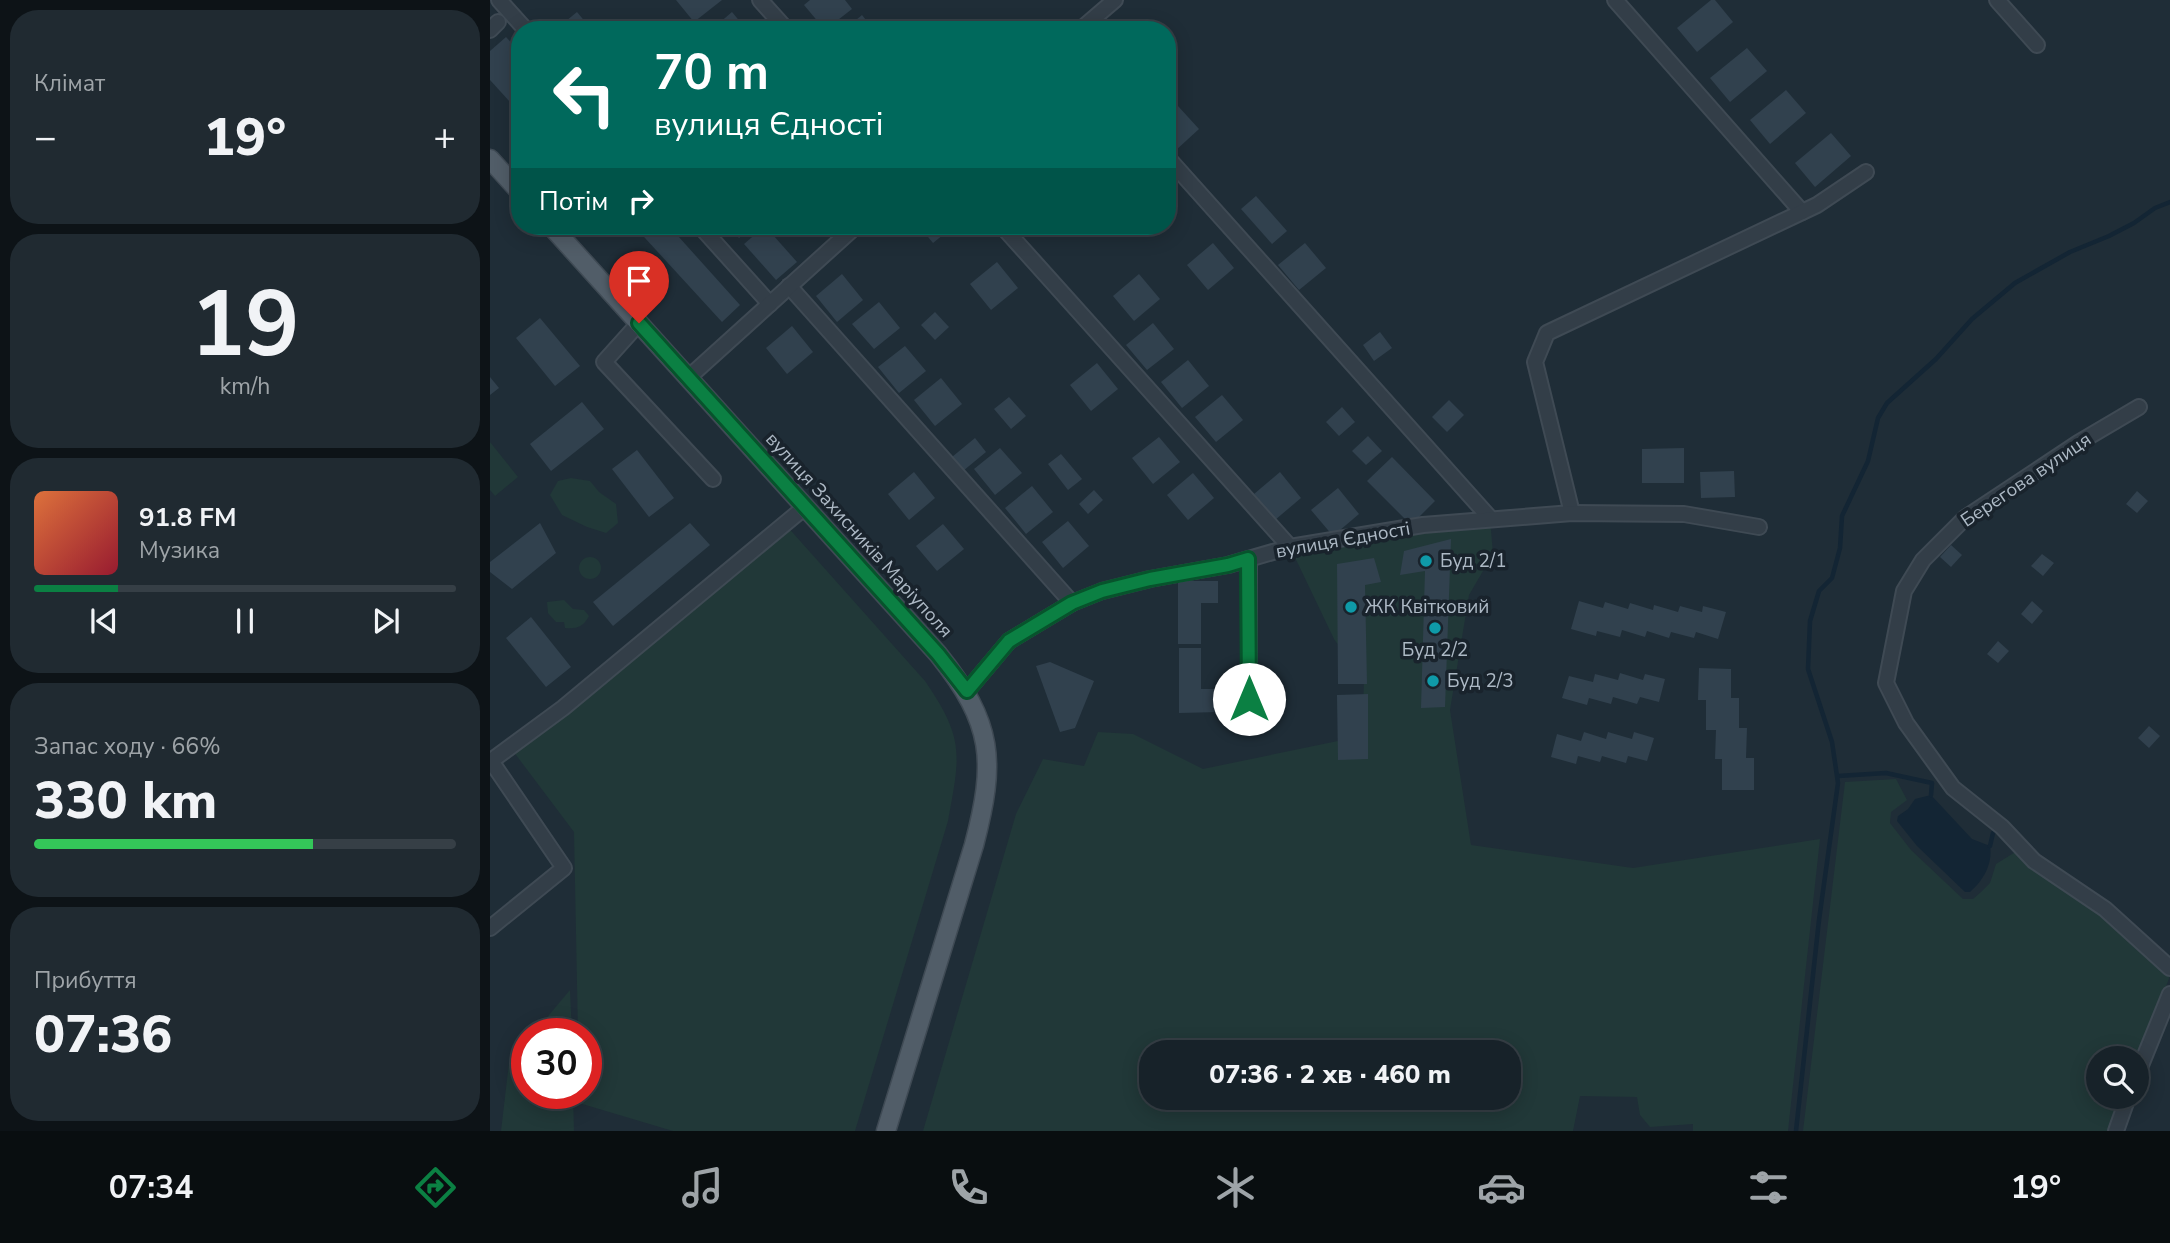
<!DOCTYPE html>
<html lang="uk">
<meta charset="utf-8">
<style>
body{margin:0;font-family:"Nunito Sans",sans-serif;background:#202a31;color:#f1f3f6;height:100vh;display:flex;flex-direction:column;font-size:26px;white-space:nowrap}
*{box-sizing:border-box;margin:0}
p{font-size:23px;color:#9ea4a8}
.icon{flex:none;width:38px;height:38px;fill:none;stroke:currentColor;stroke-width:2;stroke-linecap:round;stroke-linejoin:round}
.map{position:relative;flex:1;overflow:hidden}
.side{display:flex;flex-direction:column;gap:10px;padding:10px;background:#0d1317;width:490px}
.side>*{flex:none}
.top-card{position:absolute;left:21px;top:21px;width:665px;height:214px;border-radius:28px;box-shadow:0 4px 18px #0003,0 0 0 2px #363f46;background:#00695c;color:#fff;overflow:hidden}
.buttons{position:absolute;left:1596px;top:1046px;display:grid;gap:14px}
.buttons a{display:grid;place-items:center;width:63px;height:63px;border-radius:50%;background:#172229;box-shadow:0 4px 18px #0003,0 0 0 2px #363f46;font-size:35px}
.speed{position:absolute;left:21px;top:1018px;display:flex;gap:14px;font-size:35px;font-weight:700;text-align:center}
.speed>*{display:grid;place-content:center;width:91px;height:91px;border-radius:50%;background:#172229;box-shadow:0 4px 18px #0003,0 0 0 2px #363f46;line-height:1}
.speed .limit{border:10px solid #d22;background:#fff;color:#111}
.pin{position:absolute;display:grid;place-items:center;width:60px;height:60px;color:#fff;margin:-72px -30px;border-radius:50% 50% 50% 0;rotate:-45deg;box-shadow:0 0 7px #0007}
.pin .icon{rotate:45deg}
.me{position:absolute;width:77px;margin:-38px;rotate:0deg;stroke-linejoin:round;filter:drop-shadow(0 0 5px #0008)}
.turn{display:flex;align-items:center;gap:24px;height:147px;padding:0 28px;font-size:32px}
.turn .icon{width:91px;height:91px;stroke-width:2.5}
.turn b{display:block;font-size:49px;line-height:60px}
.then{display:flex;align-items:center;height:66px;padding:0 28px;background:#0003;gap:14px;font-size:26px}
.big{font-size:52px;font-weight:800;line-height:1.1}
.side .card{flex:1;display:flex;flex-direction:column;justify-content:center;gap:10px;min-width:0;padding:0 24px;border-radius:28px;background:#202a31}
.side .dial{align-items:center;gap:0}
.dial b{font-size:91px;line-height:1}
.song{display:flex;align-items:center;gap:21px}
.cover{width:84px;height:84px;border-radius:10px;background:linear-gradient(135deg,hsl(20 70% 55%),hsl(350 70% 35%))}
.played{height:7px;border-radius:4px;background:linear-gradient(90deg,#0b8043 20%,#363f46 20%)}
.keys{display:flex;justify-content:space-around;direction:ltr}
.heat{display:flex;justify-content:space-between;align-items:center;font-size:38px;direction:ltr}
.charge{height:10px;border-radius:5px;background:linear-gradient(90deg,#34c759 66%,#363f46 0)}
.trip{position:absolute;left:649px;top:1040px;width:382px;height:70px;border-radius:28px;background:#172229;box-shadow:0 4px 18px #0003,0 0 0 2px #363f46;font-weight:800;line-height:70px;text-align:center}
.dock{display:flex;height:112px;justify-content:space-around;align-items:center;background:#090e10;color:#9ea4a8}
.dock .icon{width:49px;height:49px}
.dock .selected{color:#0b8043}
.dock b{font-size:32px;color:#f1f3f6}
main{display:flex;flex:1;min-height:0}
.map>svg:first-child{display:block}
</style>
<main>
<section class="side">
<div class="card"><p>Клімат</p>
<div class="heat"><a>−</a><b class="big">19°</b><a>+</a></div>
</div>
<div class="card dial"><b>19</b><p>km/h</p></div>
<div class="card">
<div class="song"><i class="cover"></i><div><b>91.8 FM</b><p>Музика</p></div></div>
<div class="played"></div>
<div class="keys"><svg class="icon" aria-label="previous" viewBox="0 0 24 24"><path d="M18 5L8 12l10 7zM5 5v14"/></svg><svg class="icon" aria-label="pause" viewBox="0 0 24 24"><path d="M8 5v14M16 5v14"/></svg><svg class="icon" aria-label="next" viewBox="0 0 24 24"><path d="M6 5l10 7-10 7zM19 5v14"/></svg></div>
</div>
<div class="card"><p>Запас ходу · 66%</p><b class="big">330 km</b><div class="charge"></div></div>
<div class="card"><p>Прибуття</p><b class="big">07:36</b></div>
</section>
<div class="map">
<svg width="1680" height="1131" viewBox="0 0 1680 1131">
<rect width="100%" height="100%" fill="#1f2d37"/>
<!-- green -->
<g fill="#213838" fill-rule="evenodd">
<polygon points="0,442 28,477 5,496 0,490"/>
<polygon points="81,478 100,481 109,492 126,504 128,523 116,533 97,527 72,515 60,495 68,481"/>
<path d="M1000,518L1003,554L979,595L960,710L981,845L1143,868L1330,839L1298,1131H1203V1124L1160,1127L1150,1115L1147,1097L1090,1096L1083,1131H433L526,814L553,759L594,766L608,732L643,734L713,769L872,736L874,681L844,639L800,547ZM662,1052H1018V1097H662Z"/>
<path d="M295,524L435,681C475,739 470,755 458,821L365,1131H183L89,1103V1094H96V1034H88L84,832L20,747Z"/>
<circle cx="100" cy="568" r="11"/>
<path d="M74,600L83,609L94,610L99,616C93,627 87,629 75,628L74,622H66L58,613L57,602Z"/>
<polygon points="1406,779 1417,800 1401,812 1400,823 1421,850 1473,899 1483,899 1491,892 1500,883 1506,864 1527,851 1540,865 1611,914 1680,976 1647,1059 1608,1059 1608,1097 1632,1097 1619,1131 1313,1131 1355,782"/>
<polygon points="80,990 82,1034 43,1034"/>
<polygon points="37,1042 37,1094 83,1094 84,1131 11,1131 19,1063"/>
</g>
<!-- water -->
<path fill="#132534" d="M1441,795L1482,839L1500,846C1503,864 1493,881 1480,892H1475L1427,846L1407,821L1408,816L1418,809L1425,799Z"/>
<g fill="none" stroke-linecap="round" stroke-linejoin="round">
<!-- stream -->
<g stroke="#132534" stroke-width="4.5">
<polyline points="1348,776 1396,773 1442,783 1441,795"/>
<polyline points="1500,846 1503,833"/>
<polyline points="1306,1131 1329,920 1348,783 1342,742 1318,669 1320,621 1329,591 1342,578 1350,548 1352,516 1378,461 1388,418 1397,403 1446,359 1482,319 1525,283 1580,252 1619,236 1644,223 1665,208 1680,202"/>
</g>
</g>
<!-- building -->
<g fill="#31414e">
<polygon points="186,0 232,0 204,22"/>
<polygon points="320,0 355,0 362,9 335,30 314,5"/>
<polygon points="1221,0 1225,0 1243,22 1207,52 1187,28"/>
<polygon points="87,12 102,30 65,30"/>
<polygon points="242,12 257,30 221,30"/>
<polygon points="372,15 384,30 354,30"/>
<polygon points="16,37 30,52 30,113 0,80 0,51"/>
<polygon points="1257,48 1277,71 1240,102 1220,78"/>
<polygon points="1296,90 1316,113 1280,144 1260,120"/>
<polygon points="677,94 709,129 685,151 677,142"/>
<polygon points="1341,133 1361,156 1325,187 1305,163"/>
<polygon points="766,196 797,231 782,244 751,209"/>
<polygon points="144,226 179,226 250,305 232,322"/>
<polygon points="238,226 263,226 249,238"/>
<polygon points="275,226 307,262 286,280 254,244"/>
<polygon points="429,226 464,226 443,243"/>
<polygon points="723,243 744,268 718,290 697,265"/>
<polygon points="815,243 836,268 809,290 788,265"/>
<polygon points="507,262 528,288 501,310 480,284"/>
<polygon points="352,274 373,300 347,322 326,296"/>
<polygon points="649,274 670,299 644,321 623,296"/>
<polygon points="389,302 410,328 384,349 362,324"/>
<polygon points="445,312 459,327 445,340 431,325"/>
<polygon points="50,318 90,366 65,386 26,338"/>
<polygon points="663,323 684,349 657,370 636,345"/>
<polygon points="302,326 323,352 297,374 276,348"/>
<polygon points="890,332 902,348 884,361 873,345"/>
<polygon points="415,346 436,371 409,393 388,367"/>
<polygon points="698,360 719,386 692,408 671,382"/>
<polygon points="607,363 628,389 601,411 580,385"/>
<polygon points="0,377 9,388 0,395"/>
<polygon points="451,378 472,404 445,426 424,400"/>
<polygon points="732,395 753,420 726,442 705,417"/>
<polygon points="519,397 536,416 521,429 504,409"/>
<polygon points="959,400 974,415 957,432 942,417"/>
<polygon points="92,402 114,429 61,471 40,444"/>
<polygon points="852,407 865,422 849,436 836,422"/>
<polygon points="878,436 892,451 876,465 862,451"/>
<polygon points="669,437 690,462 663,484 642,458"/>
<polygon points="485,438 496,452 473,471 462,457"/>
<polygon points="510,448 532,473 505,495 484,469"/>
<polygon points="1194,448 1194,483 1152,483 1152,449"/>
<polygon points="147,450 184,498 159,517 122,469"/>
<polygon points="571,454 592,479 578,490 558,464"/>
<polygon points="902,457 945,501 921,525 877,481"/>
<polygon points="1244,471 1245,497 1211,498 1210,472"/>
<polygon points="424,472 445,498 419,520 398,494"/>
<polygon points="790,472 811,498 785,520 764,494"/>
<polygon points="703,473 724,498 698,520 677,495"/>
<polygon points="542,486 563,512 536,534 515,508"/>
<polygon points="848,488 869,514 843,536 821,510"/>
<polygon points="604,490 613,500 598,514 589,504"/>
<polygon points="1647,491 1658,501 1647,513 1636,504"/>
<polygon points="578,521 599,546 573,568 552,542"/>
<polygon points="50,523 66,553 22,589 0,572 0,562"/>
<polygon points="200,523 220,545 123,626 103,602"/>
<polygon points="453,524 474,549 447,571 426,546"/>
<polygon points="961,539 955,707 931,708 935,571 910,575 914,551"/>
<polygon points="1461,545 1472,555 1461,567 1450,557"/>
<polygon points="1552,554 1564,563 1553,576 1541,566"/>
<polygon points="884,558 891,582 875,585 877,684 848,684 847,564"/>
<polygon points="688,581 728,581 728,603 711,603 711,644 688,644"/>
<polygon points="1089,601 1113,608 1115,602 1138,609 1140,603 1163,610 1164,605 1188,612 1190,606 1212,612 1213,606 1236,612 1228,639 1206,632 1204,638 1181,632 1179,638 1157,631 1155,637 1132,630 1130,637 1107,631 1106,636 1081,629"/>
<polygon points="1542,601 1553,611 1542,624 1531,614"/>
<polygon points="41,617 81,667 56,687 16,638"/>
<polygon points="1508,641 1519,651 1508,663 1497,654"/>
<polygon points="689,648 711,648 711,689 730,689 730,712 689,713"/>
<polygon points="560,662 604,681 585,728 570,732 546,666"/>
<polygon points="1209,668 1241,669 1241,698 1249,698 1249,728 1257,728 1256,758 1264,758 1264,790 1232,790 1232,759 1225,759 1226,730 1216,730 1216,700 1208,700"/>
<polygon points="1130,673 1153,680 1155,674 1175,679 1169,702 1150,697 1147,704 1123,697 1121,704 1099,698 1097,705 1072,698 1079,676 1103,682 1105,674 1128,680"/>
<polygon points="878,694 878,759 848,760 847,695"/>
<polygon points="1659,726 1670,736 1659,748 1648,738"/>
<polygon points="1094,732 1116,739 1118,732 1142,739 1144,732 1164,738 1157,761 1138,756 1136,763 1112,756 1110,762 1088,756 1086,764 1061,757 1067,734 1091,741"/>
</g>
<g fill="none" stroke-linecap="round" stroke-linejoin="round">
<!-- minor casing -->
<g stroke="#3f4a54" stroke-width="18">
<g id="minor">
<polyline points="9,0 36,30"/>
<polyline points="270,0 297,30"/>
<polyline points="1125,0 1312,212"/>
<polyline points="1507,0 1547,45"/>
<polyline points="0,30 8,22"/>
<polyline points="590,30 625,0"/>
<polyline points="677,157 1000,518"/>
<polyline points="210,226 280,304"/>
<polyline points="512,226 800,547"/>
<polyline points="299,286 582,603"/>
<polyline points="149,323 114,362 223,479"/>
<polyline points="198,378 366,226"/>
<polyline points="1649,407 1588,443 1475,518 1433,560 1414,591 1396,683 1416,723 1463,788 1512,827 1544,861 1615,909 1680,968"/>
<polyline points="1082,513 1045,362 1057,333 1327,205 1376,172"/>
<polyline points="759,559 759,699"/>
<polyline points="477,691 519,641 582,603 612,591 660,579 738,565 800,547 933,525 1082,513 1194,514 1269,527"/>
<polyline points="0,928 74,868 1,761 73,708 315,507"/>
<polyline points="1647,1075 1680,994"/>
<polyline points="1626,1131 1638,1097"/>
</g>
</g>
<!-- major casing -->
<g stroke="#3f4a54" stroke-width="21">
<g id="major">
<polyline points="0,159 30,192"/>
<path d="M61,226L448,654C504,724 506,761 484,845L396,1131"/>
</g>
</g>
<!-- minor -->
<use href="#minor" stroke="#333e48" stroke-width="14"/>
<!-- major -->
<use href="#major" stroke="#515d68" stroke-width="18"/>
</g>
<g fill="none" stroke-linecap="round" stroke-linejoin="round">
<!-- route casing -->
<g stroke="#07532c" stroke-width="18">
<polyline id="route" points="149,323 448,654 477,691 519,641 582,603 612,591 660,579 738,565 758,559 759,699"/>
</g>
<!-- route -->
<use href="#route" stroke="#0b8043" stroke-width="12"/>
</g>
<!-- markers -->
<g fill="#0f9aa8" stroke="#19232c" stroke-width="2.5">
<circle cx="936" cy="561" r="7"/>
<circle cx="861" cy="607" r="7"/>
<circle cx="945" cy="628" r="7"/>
<circle cx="943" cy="681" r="7"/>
</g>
<g text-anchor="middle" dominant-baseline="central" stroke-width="7" stroke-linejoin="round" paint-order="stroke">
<!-- street labels -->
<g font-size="19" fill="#adb9c5" stroke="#19232c">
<text transform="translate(1536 480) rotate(-34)">Берегова вулиця</text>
<text transform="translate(369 535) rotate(48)">вулиця Захисників Маріуполя</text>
<text transform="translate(853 540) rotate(-10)">вулиця Єдності</text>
</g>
<!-- poi labels -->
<g font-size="19" fill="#adb9c5" stroke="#19232c" text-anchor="start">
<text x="950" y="561">Буд 2/1</text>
<text x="875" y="607">ЖК Квітковий</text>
<text x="945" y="650" text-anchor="middle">Буд 2/2</text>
<text x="957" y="681">Буд 2/3</text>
</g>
</g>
</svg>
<div class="buttons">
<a><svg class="icon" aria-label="search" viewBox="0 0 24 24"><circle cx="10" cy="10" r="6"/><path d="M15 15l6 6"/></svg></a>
</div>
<div class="speed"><div class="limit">30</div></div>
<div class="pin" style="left:149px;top:323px;background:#d93025"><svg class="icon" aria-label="arrive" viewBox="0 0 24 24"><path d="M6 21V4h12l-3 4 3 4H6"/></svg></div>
<svg class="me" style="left:759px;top:699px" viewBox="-20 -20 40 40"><circle r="19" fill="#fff"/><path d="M0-13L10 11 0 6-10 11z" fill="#0b8043"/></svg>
<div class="trip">07:36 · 2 хв · 460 m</div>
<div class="top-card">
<div class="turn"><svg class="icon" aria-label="left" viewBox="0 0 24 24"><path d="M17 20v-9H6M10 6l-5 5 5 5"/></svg><div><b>70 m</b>вулиця Єдності</div></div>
<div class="then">Потім<svg class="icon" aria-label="right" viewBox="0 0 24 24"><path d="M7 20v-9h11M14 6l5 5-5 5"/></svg></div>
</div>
</div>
</main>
<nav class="dock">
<b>07:34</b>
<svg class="icon selected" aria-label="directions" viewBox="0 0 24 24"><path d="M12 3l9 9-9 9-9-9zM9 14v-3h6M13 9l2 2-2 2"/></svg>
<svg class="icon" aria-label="music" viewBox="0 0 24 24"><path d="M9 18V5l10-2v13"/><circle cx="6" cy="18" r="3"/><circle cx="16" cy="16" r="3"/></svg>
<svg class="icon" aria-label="phone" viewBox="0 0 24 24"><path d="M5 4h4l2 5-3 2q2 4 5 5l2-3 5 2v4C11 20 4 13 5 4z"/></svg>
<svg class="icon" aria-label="climate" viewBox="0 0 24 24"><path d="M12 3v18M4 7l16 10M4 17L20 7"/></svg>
<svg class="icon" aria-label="car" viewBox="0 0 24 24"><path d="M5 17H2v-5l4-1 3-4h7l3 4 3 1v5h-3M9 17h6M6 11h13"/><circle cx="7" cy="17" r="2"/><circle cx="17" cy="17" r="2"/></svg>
<svg class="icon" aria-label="filters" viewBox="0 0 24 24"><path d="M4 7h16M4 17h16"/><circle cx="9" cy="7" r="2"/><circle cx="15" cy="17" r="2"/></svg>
<b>19°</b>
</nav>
